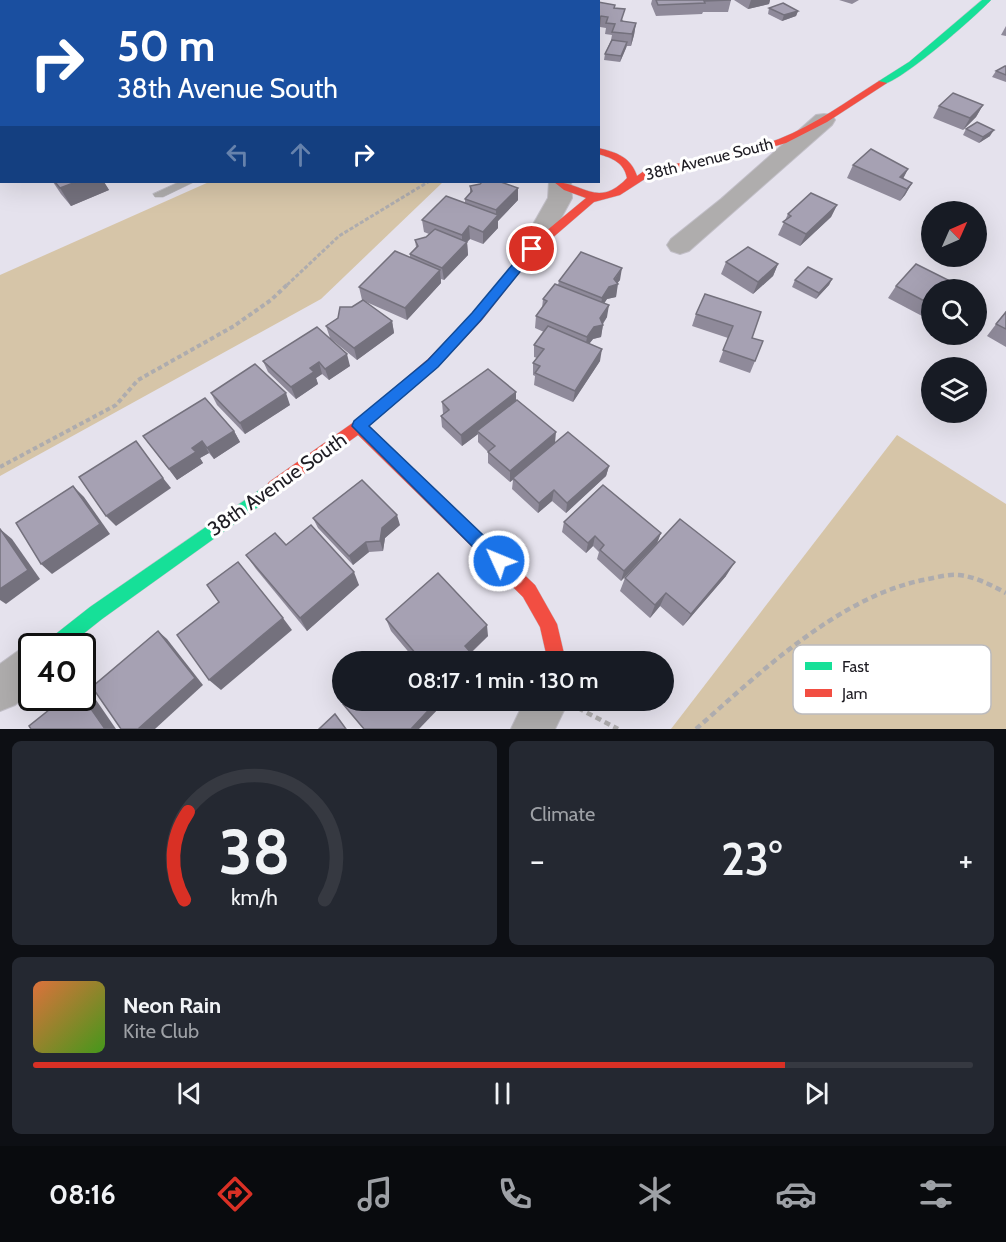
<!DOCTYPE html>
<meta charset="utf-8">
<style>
body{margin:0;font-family:Cabin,sans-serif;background:#242831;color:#f1f3f6;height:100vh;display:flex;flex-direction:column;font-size:22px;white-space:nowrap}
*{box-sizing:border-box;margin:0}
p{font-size:20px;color:#9ea1a6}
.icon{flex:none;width:33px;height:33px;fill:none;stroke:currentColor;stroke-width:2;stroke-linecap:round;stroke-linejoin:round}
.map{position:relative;height:729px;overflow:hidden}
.panel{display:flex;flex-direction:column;gap:12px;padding:12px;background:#0d0f14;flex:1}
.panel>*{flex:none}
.banner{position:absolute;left:0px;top:0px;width:600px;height:183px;box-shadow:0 6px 24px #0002;background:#1a4fa0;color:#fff;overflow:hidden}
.needle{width:39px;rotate:45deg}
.tools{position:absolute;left:921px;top:201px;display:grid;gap:12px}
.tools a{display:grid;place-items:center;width:66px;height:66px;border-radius:50%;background:#171b24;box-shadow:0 6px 24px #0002;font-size:30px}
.speed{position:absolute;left:18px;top:633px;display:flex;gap:12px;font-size:30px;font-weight:700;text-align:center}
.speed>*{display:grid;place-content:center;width:78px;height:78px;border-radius:50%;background:#171b24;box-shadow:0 6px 24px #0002;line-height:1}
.speed .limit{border:3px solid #111;border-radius:9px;background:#fff;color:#111}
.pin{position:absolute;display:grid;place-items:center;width:51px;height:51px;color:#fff;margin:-26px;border:3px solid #fff;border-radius:50%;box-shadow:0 2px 6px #0007}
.me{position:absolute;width:66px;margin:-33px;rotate:314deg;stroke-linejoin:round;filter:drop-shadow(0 0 4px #0008)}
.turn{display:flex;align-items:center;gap:21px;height:126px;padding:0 18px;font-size:27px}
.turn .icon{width:78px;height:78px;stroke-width:2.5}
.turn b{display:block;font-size:42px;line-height:51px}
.lanes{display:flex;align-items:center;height:57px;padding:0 18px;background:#0003;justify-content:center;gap:30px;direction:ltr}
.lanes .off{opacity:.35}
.big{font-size:45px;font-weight:600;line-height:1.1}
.panel .tile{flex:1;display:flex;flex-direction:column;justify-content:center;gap:9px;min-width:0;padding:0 21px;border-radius:9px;background:#242831}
.panel .dial{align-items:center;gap:0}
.dial svg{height:156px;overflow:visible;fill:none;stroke:#363941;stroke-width:7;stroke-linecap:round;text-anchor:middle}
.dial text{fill:#f1f3f6;stroke:none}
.song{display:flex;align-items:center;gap:18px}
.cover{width:72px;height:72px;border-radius:9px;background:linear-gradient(135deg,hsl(20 70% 55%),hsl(100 70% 35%))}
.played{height:6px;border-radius:3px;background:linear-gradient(90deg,#d93025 80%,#363941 80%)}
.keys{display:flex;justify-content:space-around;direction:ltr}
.heat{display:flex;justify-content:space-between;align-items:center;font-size:33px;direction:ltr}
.panel .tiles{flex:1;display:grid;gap:12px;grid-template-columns:1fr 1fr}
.tile:last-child{grid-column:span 2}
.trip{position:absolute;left:332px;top:651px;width:342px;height:60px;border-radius:30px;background:#171b24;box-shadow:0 6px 24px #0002;font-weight:600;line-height:60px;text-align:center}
.tabs{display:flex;height:96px;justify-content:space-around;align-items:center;background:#090b0e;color:#9ea1a6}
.tabs .icon{width:42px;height:42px}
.tabs .selected{color:#d93025}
.tabs b{font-size:27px;color:#f1f3f6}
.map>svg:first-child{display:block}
</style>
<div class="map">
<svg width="1006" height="729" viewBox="0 0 1006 729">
<rect width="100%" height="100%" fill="#e5e2ed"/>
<!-- green -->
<g fill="#d6c5a8">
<polygon points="209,182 443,182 321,299 0,476 0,275"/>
<polygon points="897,435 1006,504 1006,729 671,729"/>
</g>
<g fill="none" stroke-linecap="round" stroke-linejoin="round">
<!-- lane casing -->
<g stroke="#c2bfc8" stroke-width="1">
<polygon id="lane" points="179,182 194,182 163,197 155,197 153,194"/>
</g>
<!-- street casing -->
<g stroke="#c2bfc8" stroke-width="2">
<g id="street">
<polygon points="824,114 832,115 835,120 832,125 689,251 680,254 671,251 667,245 671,239 721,199 816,115"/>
<polygon points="549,182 571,182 572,198 541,255 532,258 523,255 519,249 548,198"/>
<polygon points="32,645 36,646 32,646 32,691 15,705 0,711 0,664 18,651"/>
<polygon points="525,700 569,700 555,729 511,729"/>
</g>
</g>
<!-- fast casing -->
<g stroke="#c2bfc8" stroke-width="1">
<g id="fast">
<polygon points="34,0 53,0 52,2"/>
<path d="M982,0H991C976,16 896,87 879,85V81L909,62Z"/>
<polygon points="274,480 279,482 282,487 279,492 102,619 68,646 45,646 48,640 90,607"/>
</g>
</g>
<!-- jam casing -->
<g stroke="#c2bfc8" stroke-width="1">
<g id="jam">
<polygon points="264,0 274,0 276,2 265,2"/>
<rect x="0" y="4" width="2" height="4"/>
<path d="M879,81L887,83L827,122L786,143L732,158L651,175L620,195L594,202L536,252L482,320L438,367L369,426L535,585L557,624L566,662H548L540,627L523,597L358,435L279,492L274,494L269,492L266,487L269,482L354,422L428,359L472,314L528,246L586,198L564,190L554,182C583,182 598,209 627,178C624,163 613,158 598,154V148C616,152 631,157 637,176L644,171C689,160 736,155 779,139C815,125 847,101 879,81Z"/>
</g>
</g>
<!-- path-far2 -->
<polyline stroke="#aeacae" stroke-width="3" stroke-dasharray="4 2" stroke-linecap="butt" points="287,285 339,236 428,182"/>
<!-- path-far1 -->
<polyline stroke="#aeacae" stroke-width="4" stroke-dasharray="4.5 3" stroke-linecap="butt" points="0,467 116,405 138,380 234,326 271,300 289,283"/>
<!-- path -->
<g stroke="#aeacae" stroke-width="4.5" stroke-dasharray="6 4" stroke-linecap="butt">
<polyline points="578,708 618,729"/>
<path d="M696,729C761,672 840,595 928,579C938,577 949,574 959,575C976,577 991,585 1006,593"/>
</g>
<!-- lane -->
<use href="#lane" fill="#afadad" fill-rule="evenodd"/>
<!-- street -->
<use href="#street" fill="#afadad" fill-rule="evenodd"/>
<!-- fast -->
<use href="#fast" fill="#16e098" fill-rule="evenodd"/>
<!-- jam -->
<use href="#jam" fill="#f24e42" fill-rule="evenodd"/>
</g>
<!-- wall -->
<g fill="#8f8a9a">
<polygon points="652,0 731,0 728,12 703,12 702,14 656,16 651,4"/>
<polygon points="734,0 770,0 769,4 748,9"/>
<polygon points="839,0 859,0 852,4"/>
<polygon points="598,2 614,8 624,22 636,23 634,35 631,46 627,46 620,62 604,60 605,54 611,40 612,35 605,34 606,28 600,27 598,31"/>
<polygon points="769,8 798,11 796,16 782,21 768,14"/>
<polygon points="1006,26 1006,36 1001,35"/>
<polygon points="1006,66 1006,82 992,77 996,71"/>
<polygon points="983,105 976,117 963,130 933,118 939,106"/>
<polygon points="966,129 990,136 979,143 963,135"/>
<polygon points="853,165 908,169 903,179 912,183 905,195 900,201 847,178"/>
<polygon points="53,182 104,182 109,190 71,206 61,194"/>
<polygon points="470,186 518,188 518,200 498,221 498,228 483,244 470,239 467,242 468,255 444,280 441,279 441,283 407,320 364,301 392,321 394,333 357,360 331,339 350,366 329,380 322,374 316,378 318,384 296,399 268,372 263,361 330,338 326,326 363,300 362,300 359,287 410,258 410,254 416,247 415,240 426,237 429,234 424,232 422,220 465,203 465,199 470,194"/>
<polygon points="837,205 831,217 800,246 778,235 788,214"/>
<polygon points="726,262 778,264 773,276 753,294 721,274"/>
<polygon points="832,279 829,285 816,299 792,287 795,280"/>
<polygon points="620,280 617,283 616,297 607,299 604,303 607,317 603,324 601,337 593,339 589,344 600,361 573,402 534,385 535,376 533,375 533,363 537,358 534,357 534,345 544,332 535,328 536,316 542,308 543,299 558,285 559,281"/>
<polygon points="896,286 932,290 932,305 922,316 888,298"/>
<polygon points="705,294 752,338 755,361 750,373 719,362 728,338 692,326 696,314"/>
<polygon points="1006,311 1006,347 987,336"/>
<polygon points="211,393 290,405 245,434 217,405"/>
<polygon points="516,400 555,443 609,466 606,476 566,513 552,501 538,513 512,489 513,480 510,482 488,463 488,452 478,442 478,434 462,446 442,427 441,416 443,414 442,402"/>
<polygon points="234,431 240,442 214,459 209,453 200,458 203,463 177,480 143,436"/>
<polygon points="313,518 400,525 385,538 383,551 369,552 353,565 318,528"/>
<polygon points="564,522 661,533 657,543 621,581 597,559 599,552 593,546 586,553 562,532"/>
<polygon points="286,545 359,585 307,631 256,569 246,555"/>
<polygon points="726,576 683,626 660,606 650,618 620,591 625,578"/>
<polygon points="386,619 488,636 471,653 479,662 417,662 391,631"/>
</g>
<!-- shaded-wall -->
<g fill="#74717d">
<polygon points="197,0 209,0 209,2 195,2"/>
<polygon points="751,0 770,0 769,4 748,9"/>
<polygon points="798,11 796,16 782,21 784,15"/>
<polygon points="601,16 600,27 598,31 599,21"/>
<polygon points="636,23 634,35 631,46 632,34"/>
<polygon points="627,42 626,48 620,62 621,56"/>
<polygon points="983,105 976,117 963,130 970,118"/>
<polygon points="994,130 990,136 979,143 983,137"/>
<polygon points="908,169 901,182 900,177"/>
<polygon points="76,182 104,182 109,190 71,206 60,188"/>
<polygon points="912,183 905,195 900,201 907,189"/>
<polygon points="518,188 518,200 498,221 498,228 483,244 483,232 496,217 496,210"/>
<polygon points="837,205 831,217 800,246 806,234"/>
<polygon points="469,226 470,239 462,247 462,235"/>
<polygon points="467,242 468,255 444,280 442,268"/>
<polygon points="778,264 773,276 753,294 758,282"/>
<polygon points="622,268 620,280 616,285 618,284 616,297 607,299 600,310 602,298"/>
<polygon points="440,270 441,283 407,320 405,308"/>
<polygon points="832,279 829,285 816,299 819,293"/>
<polygon points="932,302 932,305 922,316"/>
<polygon points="609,305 607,317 601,326 603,325 601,337 593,339 585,349 587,337"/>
<polygon points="392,321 394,333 357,360 354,348"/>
<polygon points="602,349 600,361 573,402 575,391"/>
<polygon points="347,354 350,366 329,380 325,369"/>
<polygon points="319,362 322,374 316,378 318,384 296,399 291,387 310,368"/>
<polygon points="516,392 516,404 477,431 478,434 462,446 461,435"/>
<polygon points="286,393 290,405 245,434 240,423"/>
<polygon points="234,431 240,442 214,459 207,448"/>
<polygon points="556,432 555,443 510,482 510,471"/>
<polygon points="202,441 209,453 200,458 203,463 177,480 169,469 192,448"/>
<polygon points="609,466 606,476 566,513 567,503"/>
<polygon points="163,478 171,488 116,526 106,516"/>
<polygon points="73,486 84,497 110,534 52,574 41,564"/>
<polygon points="554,490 552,501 538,513 539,503"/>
<polygon points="397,515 400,525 385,538 383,551 380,541 382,528"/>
<polygon points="0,529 12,539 40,579 6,604 0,600"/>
<polygon points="661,533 657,543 621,581 624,571"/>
<polygon points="595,536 593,546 586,553 588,543"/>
<polygon points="366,542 369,552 353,565 349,556"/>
<polygon points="735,562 726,576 683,626 691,614"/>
<polygon points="354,572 359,585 307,631 300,618"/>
<polygon points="666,593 660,606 650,618 655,605"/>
<polygon points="283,618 292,630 221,690 209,680"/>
<polygon points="487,625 488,636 466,657 465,646"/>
<polygon points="158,631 167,639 203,685 155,729 138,729"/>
<polygon points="82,690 94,697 116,729 105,729 82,696"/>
<polygon points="438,700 442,700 443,704 419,729 411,729"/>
</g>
<!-- building -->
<g fill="#a6a1b3" stroke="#74717d" stroke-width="1.5">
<polygon points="147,0 197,0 195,2 145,2"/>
<polygon points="518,0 538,0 537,2 517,2"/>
<polygon points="656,0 731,0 704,1 705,3 658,5"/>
<polygon points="598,2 615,5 614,8 625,9 621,21 636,23 632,34 612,32 615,24 606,23 608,17 601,16 598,21"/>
<polygon points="783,3 798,11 784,15 769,8"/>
<polygon points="612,40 627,42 621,56 605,54"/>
<polygon points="1005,66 1006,66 1006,75 996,71"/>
<polygon points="953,93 983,105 970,118 939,106"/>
<polygon points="977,122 994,130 983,137 966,129"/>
<polygon points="871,149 908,169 900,177 912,183 907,189 853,165"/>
<polygon points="55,182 76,182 60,188"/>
<polygon points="482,182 501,182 518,188 496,210 465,199 472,191 470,186 480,184"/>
<polygon points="811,193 837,205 806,234 783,222 791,216 788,214"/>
<polygon points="446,196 498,215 483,232 469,226 462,235 422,220"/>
<polygon points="435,229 467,242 442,268 410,254 418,246 415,240 426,237"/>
<polygon points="748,247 778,264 758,282 726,262"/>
<polygon points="395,251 440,270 405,308 359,287"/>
<polygon points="581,252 622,268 614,279 618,284 609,287 602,298 559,281"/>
<polygon points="916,264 950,281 942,290 932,290 932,302 930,304 896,286"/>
<polygon points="808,267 832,279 819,293 795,280"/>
<polygon points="555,284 609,305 600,318 603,325 594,327 587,337 536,316 547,301 543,299"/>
<polygon points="705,294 761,312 752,338 763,341 755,361 723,350 733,326 696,314"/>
<polygon points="363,300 392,321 354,348 326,326 338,318 340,307 352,307"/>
<polygon points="1006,312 1006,329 996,324"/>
<polygon points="548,326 602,349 575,391 535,373 540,366 533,363 544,349 534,345"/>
<polygon points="317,327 347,354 325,369 319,362 310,368 314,372 291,387 263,361"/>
<polygon points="255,364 286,393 240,423 211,393"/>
<polygon points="488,369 516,392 461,435 441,416 449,410 442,402"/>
<polygon points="205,398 234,431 207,448 202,441 192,448 196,452 169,469 143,436"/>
<polygon points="517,400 556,432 510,471 488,452 495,446 477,431"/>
<polygon points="568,432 609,466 567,503 554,490 539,503 513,478"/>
<polygon points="136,441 163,478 106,516 79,477"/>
<polygon points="362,480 397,515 382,528 380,541 366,542 349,556 313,518"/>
<polygon points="603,485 661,533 624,571 600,550 604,545 595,536 588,543 564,522"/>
<polygon points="73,486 100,524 41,564 16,523"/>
<polygon points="680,519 735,562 691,614 666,593 655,605 625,578"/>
<polygon points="311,525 354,572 300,618 246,555 275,533 286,545"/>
<polygon points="0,529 28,570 0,589"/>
<polygon points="238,562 283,618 209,680 177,635 219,602 207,585"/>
<polygon points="438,573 487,625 465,646 479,662 423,662 386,619"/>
<polygon points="158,631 195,678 138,729 121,729 92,687"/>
<polygon points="398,652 408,662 388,662"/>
<polygon points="82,696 105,729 31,729 29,726 64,698 82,698"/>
<polygon points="347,700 438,700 411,729 364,729 343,704"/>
<polygon points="335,714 346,729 319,729"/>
</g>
<!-- route -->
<polygon fill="#1a73e8" stroke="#114b97" stroke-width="1.5" points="532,245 536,246 536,252 481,320 438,367 369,426 505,556 508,561 505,567 499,569 493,567 352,426 354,421 428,360 472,313 528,246"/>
<g text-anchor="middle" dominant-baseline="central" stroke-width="6" stroke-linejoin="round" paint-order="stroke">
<!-- far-street labels -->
<g font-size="16" fill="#1e1c23" stroke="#fff">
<text transform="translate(709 159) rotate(-14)">38th Avenue South</text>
</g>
<!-- street labels -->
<g font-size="20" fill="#1e1c23" stroke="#fff">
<text transform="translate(277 484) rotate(-35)">38th Avenue South</text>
</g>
</g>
<!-- legend -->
<rect x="793" y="645" width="198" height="69" rx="9" fill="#fff" stroke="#bcbbbd" stroke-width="1.5"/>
<rect x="805" y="662" width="27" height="8" fill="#16e098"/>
<rect x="805" y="689" width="27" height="8" fill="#f24e42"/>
<g font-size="16" fill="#1e1c23">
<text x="842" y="672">Fast</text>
<text x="842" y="699">Jam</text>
</g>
</svg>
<div class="tools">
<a><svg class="needle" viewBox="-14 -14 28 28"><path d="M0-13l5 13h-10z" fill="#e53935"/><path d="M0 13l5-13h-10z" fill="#9ea1a6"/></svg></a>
<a><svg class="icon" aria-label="search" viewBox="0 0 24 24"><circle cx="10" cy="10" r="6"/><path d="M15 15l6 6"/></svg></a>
<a><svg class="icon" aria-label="layers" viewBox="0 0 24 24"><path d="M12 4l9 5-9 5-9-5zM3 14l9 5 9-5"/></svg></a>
</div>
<div class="speed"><div class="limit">40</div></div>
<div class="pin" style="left:532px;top:249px;background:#d93025"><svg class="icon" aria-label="arrive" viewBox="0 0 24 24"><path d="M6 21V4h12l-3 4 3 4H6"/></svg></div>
<svg class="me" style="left:499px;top:561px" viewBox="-20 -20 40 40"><circle r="17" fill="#1a73e8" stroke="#fff" stroke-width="3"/><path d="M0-11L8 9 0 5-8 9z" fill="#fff"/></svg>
<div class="trip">08:17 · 1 min · 130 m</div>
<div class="banner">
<div class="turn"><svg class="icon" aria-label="right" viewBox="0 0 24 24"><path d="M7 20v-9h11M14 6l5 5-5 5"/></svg><div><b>50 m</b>38th Avenue South</div></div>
<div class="lanes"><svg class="icon off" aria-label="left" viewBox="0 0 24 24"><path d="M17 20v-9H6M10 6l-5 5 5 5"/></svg><svg class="icon off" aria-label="ahead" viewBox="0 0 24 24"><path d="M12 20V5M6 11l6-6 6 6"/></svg><svg class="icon" aria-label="right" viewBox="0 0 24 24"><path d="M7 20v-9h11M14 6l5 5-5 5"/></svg></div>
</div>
</div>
<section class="panel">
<div class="tiles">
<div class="tile dial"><svg viewBox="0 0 100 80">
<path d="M14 69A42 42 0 1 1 86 69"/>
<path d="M14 69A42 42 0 0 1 16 24" stroke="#d93025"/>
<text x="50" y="56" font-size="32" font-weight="700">38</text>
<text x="50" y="72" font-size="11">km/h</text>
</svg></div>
<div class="tile"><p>Climate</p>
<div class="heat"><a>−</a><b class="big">23°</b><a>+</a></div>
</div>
<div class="tile">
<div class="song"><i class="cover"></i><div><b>Neon Rain</b><p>Kite Club</p></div></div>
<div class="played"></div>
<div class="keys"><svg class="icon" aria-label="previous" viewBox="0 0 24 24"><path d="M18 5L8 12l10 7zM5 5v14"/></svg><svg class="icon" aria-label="pause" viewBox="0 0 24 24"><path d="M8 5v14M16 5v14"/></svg><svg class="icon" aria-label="next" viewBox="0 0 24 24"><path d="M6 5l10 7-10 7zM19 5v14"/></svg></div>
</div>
</div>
</section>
<nav class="tabs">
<b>08:16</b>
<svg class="icon selected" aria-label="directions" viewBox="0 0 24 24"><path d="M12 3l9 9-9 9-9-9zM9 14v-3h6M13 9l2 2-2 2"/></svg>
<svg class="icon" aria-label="music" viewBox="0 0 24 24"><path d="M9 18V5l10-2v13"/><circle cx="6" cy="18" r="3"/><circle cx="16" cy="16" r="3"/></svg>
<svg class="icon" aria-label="phone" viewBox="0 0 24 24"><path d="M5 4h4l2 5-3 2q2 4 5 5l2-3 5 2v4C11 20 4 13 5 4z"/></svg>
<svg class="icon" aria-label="climate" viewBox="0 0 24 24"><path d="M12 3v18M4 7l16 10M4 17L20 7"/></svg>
<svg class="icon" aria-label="car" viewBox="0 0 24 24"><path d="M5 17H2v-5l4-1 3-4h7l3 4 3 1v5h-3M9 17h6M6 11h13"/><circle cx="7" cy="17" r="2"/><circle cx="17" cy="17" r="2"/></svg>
<svg class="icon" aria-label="filters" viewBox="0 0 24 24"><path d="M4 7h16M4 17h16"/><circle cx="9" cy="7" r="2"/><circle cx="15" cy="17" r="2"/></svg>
</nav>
